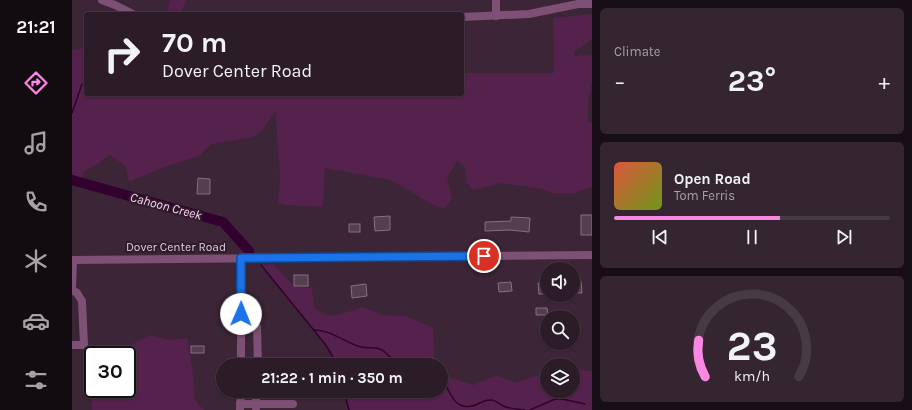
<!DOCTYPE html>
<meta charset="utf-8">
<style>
body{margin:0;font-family:Karla,sans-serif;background:#342530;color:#f1f3f6;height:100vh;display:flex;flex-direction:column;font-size:15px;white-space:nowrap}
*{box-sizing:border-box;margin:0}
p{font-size:13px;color:#a6a1a8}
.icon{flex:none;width:22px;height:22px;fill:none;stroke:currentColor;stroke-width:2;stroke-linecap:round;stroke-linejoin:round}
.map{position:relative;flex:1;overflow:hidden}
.details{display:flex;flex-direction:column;gap:8px;padding:8px;background:#180f16;width:320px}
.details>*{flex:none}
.banner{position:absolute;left:12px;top:12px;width:380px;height:84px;border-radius:4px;box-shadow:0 1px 3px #0004,0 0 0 1px #483a45;background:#2c1c28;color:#f1f3f6;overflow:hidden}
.fabs{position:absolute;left:468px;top:262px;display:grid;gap:8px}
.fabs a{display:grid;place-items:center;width:40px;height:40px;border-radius:50%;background:#2c1c28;box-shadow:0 1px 3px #0004,0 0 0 1px #483a45;font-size:20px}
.speed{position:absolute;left:12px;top:346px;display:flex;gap:8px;font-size:20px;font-weight:700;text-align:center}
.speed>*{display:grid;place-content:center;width:52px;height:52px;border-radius:50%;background:#2c1c28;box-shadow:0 1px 3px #0004,0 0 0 1px #483a45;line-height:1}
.speed .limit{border:2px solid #111;border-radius:6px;background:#fff;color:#111}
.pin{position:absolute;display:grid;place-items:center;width:34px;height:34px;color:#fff;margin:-17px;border:2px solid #fff;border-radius:50%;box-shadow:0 1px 4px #0007}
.me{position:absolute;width:44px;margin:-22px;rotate:1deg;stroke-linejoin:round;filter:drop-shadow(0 0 3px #0008)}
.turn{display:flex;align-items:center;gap:14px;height:84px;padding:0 12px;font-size:18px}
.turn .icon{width:52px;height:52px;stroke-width:2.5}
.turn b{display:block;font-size:28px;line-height:34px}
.big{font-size:30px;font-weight:700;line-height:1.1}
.details .card{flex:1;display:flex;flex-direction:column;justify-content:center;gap:6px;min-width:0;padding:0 14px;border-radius:6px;background:#342530}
.details .dial{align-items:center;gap:0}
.dial svg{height:104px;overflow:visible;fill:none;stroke:#483a45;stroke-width:7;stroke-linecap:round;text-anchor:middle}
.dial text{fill:#f1f3f6;stroke:none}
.song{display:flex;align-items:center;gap:12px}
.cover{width:48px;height:48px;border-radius:6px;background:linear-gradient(135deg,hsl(10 70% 55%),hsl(80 70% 35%))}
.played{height:4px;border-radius:2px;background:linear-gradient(90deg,#fb87e5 60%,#483a45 60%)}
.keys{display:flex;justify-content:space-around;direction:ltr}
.heat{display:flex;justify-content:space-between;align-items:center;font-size:22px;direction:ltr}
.trip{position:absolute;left:144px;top:358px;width:232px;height:40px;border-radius:20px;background:#2c1c28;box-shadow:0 1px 3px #0004,0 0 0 1px #483a45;font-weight:700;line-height:40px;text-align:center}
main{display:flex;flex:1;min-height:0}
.tab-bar{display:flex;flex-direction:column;width:72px;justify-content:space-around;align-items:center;background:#120b10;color:#a6a1a8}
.tab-bar .icon{width:28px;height:28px}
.tab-bar .current{color:#fb87e5}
.tab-bar b{font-size:18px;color:#f1f3f6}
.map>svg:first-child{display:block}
</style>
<main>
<nav class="tab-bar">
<b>21:21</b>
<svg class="icon current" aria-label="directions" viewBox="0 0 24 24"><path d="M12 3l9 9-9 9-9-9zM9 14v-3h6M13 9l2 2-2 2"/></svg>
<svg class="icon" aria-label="music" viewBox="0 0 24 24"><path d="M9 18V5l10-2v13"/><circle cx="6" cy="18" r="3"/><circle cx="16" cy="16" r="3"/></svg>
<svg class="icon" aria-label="phone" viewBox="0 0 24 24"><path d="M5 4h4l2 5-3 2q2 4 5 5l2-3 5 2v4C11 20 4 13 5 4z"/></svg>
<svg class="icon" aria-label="climate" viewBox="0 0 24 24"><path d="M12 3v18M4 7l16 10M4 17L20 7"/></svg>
<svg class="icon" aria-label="car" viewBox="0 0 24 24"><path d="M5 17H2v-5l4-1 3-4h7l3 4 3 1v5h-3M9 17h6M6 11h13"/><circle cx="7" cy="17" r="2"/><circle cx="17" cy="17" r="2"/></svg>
<svg class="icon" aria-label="filters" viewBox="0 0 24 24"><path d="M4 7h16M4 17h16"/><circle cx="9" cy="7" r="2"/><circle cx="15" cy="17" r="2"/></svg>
</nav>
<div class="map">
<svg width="520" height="410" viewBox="0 0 520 410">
<rect width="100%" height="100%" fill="#3b2536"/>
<!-- green -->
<g fill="#54224c" fill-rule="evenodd">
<polygon points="98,0 115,0 109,11 95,13"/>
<polygon points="520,14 520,39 502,52 503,56 520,55 520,83 516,102 516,122 520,123 520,187 503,193 481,193 469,189 429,183 401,190 394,182 393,167 385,161 375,178 380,199 372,209 363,206 319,180 253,168 251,207 211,205 206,202 208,177 205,138 204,110 190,131 181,137 140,144 127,156 90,168 57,182 54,167 38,155 11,173 12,183 0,180 0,50 13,48 14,49 14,94 390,94 390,73 482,73 481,18"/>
<polygon points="201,264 222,286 240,288 242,308 257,316 269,314 291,307 311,315 334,316 361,328 362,361 366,365 264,365 261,357 253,344 189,265"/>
<path d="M77,335L98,340L115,338L120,366L123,400L132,410H20L19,384L21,350L55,347ZM21,355H55V389H21Z"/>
<polygon points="369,368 377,377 401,385 425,375 444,383 475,372 475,391 501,391 501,369 520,371 520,410 277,410 272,391 369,391"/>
</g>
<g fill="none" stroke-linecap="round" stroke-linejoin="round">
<!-- stream -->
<g stroke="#33012d" stroke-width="1.5">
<polyline points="0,113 10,84"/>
<polyline points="189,265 253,344 261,357 264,365"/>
<path d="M242,330C260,330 273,343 289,347C296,349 303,346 310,350C313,351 314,354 317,356C325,363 335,365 346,365"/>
<path d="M369,376C377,388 380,410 400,406C406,405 411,400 418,400C424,399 428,406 434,407C440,409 447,409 453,410"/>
<polyline points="272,391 277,410"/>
<polyline points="458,410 483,399 490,399 513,404"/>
</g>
<!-- river -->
<polyline stroke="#33012d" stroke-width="10" points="0,180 151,222 177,251"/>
</g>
<!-- building -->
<g fill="#553e50" stroke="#886f82">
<polygon points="126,178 138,179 138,194 125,194"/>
<rect x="509" y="215" width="11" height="20"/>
<polygon points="318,216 318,230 303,231 302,217"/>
<polygon points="439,217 458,218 457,232 438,230 413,231 413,222 439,221"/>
<rect x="277" y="224" width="11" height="8"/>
<rect x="222" y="275" width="14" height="11"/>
<polygon points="501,281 509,281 510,293 501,293"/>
<polygon points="439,282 440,291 427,292 426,283"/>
<polygon points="466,283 475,283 475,294 467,294"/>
<polygon points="294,284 295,296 280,298 279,286"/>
<polygon points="464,308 475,308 476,315 464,315"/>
<rect x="119" y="346" width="13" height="7"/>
</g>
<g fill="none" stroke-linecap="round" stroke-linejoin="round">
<!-- minor -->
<g stroke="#7e5075" stroke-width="8">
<polyline points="30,0 43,5 61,14"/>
<polyline points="424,0 424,16"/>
<polyline points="390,17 457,14 506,4 520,4"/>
<polyline points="0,260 520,255"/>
<polyline points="0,290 1,260"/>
<polyline points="169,326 185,327 186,365"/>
<polyline points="0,345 12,345 10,301 5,293 0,290"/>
<polyline points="169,365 169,258"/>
<polyline points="184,391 184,408"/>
<polyline points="168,404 221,404"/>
<polyline points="168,410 169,391"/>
</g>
</g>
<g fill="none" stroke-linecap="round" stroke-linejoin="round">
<!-- route casing -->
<g stroke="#114b97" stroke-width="10">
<polyline id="route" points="169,314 169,258 412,256"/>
</g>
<!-- route -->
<use href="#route" stroke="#1a73e8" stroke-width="7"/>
</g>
<g text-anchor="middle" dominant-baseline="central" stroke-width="4" stroke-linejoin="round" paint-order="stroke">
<!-- street labels -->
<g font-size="12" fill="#dfd1db" stroke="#301b2c">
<text x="104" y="247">Dover Center Road</text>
</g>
<!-- water labels -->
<g font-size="13" font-style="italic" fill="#fcd4f3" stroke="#301b2c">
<text transform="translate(94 206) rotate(15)">Cahoon Creek</text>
</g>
</g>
</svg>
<div class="fabs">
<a><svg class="icon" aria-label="sound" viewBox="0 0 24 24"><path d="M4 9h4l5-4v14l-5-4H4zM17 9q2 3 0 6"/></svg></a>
<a><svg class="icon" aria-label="search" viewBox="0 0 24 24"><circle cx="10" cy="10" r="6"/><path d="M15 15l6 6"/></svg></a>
<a><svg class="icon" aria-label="layers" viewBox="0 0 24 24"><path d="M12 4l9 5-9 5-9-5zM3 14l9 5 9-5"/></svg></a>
</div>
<div class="speed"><div class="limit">30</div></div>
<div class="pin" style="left:412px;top:256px;background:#d93025"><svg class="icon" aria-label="arrive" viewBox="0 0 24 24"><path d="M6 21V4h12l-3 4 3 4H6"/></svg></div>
<svg class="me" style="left:169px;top:314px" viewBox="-20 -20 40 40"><circle r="19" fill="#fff"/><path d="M0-13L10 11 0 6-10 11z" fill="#1a73e8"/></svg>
<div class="trip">21:22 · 1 min · 350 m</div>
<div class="banner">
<div class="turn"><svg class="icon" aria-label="right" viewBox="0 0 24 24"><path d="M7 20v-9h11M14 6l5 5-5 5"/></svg><div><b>70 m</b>Dover Center Road</div></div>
</div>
</div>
<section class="details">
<div class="card"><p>Climate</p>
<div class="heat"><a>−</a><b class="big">23°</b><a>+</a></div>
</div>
<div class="card">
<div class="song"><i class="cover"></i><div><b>Open Road</b><p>Tom Ferris</p></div></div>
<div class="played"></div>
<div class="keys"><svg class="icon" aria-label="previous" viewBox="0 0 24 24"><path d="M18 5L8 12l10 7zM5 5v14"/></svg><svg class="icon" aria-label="pause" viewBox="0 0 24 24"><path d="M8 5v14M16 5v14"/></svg><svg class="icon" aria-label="next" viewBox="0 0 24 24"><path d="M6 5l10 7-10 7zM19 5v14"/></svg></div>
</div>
<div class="card dial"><svg viewBox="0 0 100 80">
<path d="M14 69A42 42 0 1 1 86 69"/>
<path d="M14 69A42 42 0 0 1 9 41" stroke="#fb87e5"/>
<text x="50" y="56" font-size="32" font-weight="700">23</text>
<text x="50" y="72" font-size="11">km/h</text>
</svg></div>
</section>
</main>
